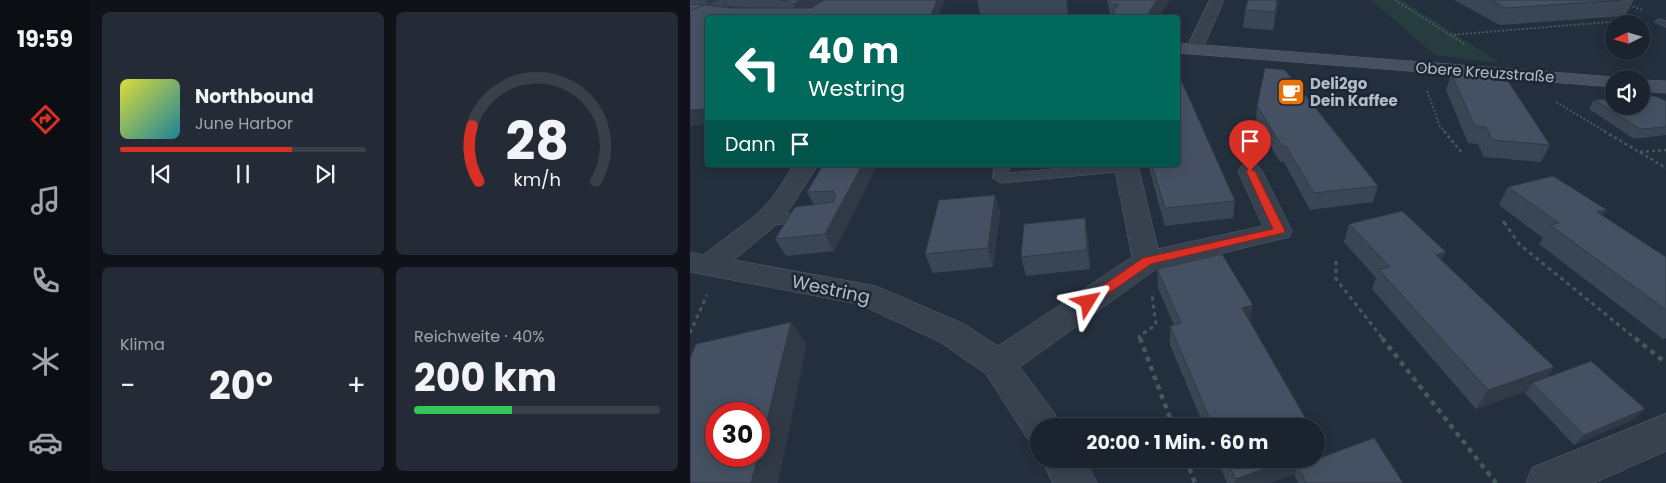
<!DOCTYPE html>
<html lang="de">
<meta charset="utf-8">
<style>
body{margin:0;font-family:Poppins,sans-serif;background:#242b36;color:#f1f3f6;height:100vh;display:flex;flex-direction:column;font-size:19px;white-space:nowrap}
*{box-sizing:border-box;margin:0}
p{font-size:16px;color:#a0a4aa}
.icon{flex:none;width:28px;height:28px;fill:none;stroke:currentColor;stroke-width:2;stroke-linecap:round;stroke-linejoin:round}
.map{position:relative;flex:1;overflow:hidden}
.panel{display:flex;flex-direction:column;gap:12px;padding:12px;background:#0f1319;width:600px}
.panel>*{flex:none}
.guide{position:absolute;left:15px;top:15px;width:475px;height:152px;border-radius:5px;box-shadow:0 2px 12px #0003,0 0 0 1px #39404a;background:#00695c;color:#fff;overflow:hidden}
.needle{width:32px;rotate:265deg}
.controls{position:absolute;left:915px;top:15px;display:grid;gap:10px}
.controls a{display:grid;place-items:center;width:45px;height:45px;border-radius:50%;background:#1b232e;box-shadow:0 2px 12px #0003,0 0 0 1px #39404a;font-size:25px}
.speed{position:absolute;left:15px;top:402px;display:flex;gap:10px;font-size:25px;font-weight:700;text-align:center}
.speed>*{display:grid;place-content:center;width:65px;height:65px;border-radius:50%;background:#1b232e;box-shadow:0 2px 12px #0003,0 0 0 1px #39404a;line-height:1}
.speed .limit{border:8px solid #d22;background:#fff;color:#111}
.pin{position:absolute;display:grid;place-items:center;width:42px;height:42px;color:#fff;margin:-51px -21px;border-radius:50% 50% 50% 0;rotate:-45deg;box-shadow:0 0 5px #0007}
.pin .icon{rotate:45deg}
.me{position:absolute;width:55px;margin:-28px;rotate:55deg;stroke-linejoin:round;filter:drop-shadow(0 0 4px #0008)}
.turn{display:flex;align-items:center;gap:18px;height:105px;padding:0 20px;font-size:22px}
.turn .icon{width:65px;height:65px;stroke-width:2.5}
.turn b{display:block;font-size:35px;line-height:42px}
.then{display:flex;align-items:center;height:48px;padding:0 20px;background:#0003;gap:10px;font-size:19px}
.big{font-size:38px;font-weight:700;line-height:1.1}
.panel .tile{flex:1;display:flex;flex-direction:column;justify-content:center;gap:8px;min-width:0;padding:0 18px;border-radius:8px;background:#242b36}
.panel .dial{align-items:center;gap:0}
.dial svg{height:130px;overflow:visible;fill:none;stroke:#39404a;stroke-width:7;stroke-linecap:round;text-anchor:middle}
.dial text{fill:#f1f3f6;stroke:none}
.song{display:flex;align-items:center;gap:15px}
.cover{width:60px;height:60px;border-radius:8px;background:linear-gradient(135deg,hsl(60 70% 55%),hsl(190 70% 35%))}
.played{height:5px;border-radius:2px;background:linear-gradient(90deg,#d93025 70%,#39404a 70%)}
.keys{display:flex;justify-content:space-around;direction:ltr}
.heat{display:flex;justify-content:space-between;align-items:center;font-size:28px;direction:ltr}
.charge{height:8px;border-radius:4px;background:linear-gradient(90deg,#34c759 40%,#39404a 0)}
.panel .tiles{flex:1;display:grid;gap:12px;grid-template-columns:repeat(2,1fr)}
.trip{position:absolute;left:340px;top:418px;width:295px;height:50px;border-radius:25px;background:#1b232e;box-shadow:0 2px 12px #0003,0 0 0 1px #39404a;font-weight:700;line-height:50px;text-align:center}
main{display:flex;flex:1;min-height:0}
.dock{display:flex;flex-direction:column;width:90px;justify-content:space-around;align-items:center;background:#0b0e12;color:#a0a4aa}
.dock .icon{width:35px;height:35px}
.dock .selected{color:#d93025}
.dock b{font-size:22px;color:#f1f3f6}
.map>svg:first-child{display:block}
</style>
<main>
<nav class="dock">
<b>19:59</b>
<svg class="icon selected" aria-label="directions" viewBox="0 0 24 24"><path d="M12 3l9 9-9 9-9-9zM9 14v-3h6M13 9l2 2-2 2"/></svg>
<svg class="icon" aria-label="music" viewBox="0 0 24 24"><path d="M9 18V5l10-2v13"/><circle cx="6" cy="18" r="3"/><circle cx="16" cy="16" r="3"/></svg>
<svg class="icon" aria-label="phone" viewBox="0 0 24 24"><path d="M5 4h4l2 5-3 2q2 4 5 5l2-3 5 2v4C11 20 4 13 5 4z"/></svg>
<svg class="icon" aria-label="climate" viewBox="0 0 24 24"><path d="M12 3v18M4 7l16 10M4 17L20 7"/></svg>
<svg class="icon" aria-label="car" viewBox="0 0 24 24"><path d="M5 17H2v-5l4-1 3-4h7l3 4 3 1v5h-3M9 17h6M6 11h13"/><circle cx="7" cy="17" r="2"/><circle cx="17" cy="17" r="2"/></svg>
</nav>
<section class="panel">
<div class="tiles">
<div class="tile">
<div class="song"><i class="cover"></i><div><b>Northbound</b><p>June Harbor</p></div></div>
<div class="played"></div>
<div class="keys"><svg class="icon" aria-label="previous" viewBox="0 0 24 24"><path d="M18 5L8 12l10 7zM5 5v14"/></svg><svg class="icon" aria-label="pause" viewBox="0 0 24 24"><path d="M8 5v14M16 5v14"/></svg><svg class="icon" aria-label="next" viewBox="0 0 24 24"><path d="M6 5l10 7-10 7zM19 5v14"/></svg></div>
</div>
<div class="tile dial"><svg viewBox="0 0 100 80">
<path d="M14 69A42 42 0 1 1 86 69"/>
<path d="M14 69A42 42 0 0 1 10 35" stroke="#d93025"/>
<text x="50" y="56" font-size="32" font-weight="700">28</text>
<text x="50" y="72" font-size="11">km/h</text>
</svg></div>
<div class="tile"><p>Klima</p>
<div class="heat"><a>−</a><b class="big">20°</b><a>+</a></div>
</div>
<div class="tile"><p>Reichweite · 40%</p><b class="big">200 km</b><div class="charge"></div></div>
</div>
</section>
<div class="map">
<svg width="976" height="483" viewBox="0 0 976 483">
<rect width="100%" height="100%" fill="#242f3e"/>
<!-- green -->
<polygon fill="#263c3f" points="681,0 712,0 810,63 745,55"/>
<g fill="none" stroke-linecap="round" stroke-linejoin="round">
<!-- lane casing -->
<g stroke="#565f6c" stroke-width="1">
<g id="lane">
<polygon points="970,19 976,21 976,27 965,22"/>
<polygon points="305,165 319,165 319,173 408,165 442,165 443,167 436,171 311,183 303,178"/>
<polygon points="121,211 127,212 129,216 127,220 75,226 69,225 67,221 69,217 75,216"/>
</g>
</g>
<!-- street casing -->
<g stroke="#565f6c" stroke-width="1">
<g id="street">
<polygon points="32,0 50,0 0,25 0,15"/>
<polygon points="520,0 534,0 512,50 510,53 498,53 496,50"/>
<polygon points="560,164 568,166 572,171 602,231 599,237 466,269 330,367 365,414 370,426 349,426 349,443 337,438 296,374 250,342 169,304 0,272 0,252 13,255 66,215 83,197 104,165 128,165 101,207 84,227 44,260 186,286 274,324 308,346 442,257 424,165 448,165 468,249 573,226 548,171 552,166"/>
<polygon points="976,414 976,451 904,483 836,483 842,468"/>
<polygon points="352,459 395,459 407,483 363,483"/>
</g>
</g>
<!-- secondary casing -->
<g stroke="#565f6c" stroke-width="1">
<g id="secondary">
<polygon points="0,5 102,14 109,18 48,18 0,13"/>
<polygon points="488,43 924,77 931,79 924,79 924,87 488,53"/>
<polygon points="951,80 976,81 976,93 951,91"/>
</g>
</g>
<!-- path-far3 -->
<g stroke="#44595c" stroke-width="2" stroke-dasharray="2 2" stroke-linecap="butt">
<polyline points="705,0 776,45"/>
<polyline points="939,5 952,10"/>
<polyline points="760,35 919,22 947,24"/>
<polyline points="737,91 750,126 755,132"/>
<polyline points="866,102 916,132"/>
</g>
<!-- path-far2 -->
<g stroke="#44595c" stroke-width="2.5" stroke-dasharray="3 3" stroke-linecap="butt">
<polyline points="754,131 772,153"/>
<polyline points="914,131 976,168"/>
<polyline points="950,152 976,150"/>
<polyline points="813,221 815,224"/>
</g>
<!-- path-far1 -->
<g stroke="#44595c" stroke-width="3" stroke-dasharray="4 4" stroke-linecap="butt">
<polyline points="814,222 829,244 946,339"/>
<polyline points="646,261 646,279 693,339"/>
<polyline points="0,333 17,295"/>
<polyline points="450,339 449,336 466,325 462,295"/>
</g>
<!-- path -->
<g stroke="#44595c" stroke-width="4.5" stroke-dasharray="5 5" stroke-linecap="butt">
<polyline points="450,338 483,426"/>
<polyline points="692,338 806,483"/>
<polyline points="945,338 976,363"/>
<polyline points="496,459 505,483"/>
</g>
<!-- lane -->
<use href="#lane" fill="#38414e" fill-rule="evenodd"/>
<!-- street -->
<use href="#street" fill="#38414e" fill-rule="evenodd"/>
<!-- secondary -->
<use href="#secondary" fill="#465061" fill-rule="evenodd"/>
</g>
<!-- wall -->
<g fill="#3b4654">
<polygon points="0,0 28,0 18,5 0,4"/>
<polygon points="37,0 133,0 120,8 255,0 18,18 42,8 56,8 41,7"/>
<polygon points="287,0 377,0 378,18 347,18 290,14"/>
<polygon points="417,0 480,0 468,18 421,18"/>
<polygon points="589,0 583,30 553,28 555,10"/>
<polygon points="764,0 944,0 935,16 810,25"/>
<polygon points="761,74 860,145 851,162 794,157 788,144 778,143 756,90"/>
<polygon points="904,100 976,101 976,135 944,139 899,109"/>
<polygon points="567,106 688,186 683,202 620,210 594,162 590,162 566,121"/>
<polygon points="133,165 187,165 144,251 96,256 85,239 124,205 117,192"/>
<polygon points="458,165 488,165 545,201 543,218 475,226"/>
<polygon points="818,187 913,216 976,257 976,338 973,339 849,244 853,238 809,205"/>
<polygon points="305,195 310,213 303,267 243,273 235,254"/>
<polygon points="659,224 752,261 864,367 856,378 945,419 884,445 835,393 837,391 786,409 682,289 686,278 654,242"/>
<polygon points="398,237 400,269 336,276 331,257"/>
<polygon points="467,269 561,323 620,426 514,426 480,345 480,326 484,325 468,288"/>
<polygon points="630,458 713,483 608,483 605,476 605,474 579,483 537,483 527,459 626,459"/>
</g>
<!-- shaded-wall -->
<g fill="#303945">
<polygon points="15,0 28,0 18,5"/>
<polygon points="110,0 133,0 108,16 103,4"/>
<polygon points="247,0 255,0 248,18 240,18"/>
<polygon points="376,0 377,0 378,18"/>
<polygon points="467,0 480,0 468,18 455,18"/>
<polygon points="587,0 589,0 583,30 585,12"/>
<polygon points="18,109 18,124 0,126 0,110"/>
<polygon points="172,165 187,165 144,251 135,234"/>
<polygon points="305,195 310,213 303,267 298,248"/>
<polygon points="917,210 904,228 907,212"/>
<polygon points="395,218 398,237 400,269 397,250"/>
<polygon points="756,252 748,271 746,255"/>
<polygon points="563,305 560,324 552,308"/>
<polygon points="101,322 117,344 88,483 61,483 68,456 69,456 69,453"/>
<polygon points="864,367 850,386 842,383 837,391 786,409 798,390"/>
<polygon points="955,409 945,419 884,445 894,435"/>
<polygon points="633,448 627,466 608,466 605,474 579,483 545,483 545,479 602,459 626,459 626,450"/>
</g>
<!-- building -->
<g fill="#455162" stroke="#303945">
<polygon points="90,0 110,0 103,4 97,1"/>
<polygon points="134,0 247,0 240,18 18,18 18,109 0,110 0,11 14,5 42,8 121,8"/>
<polygon points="420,0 467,0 455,18 424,18 424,10 429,4 421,4"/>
<polygon points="558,0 587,0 585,12 555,10"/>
<polygon points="801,0 932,0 816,8"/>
<polygon points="575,68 595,70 688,186 624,193 596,146 592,146 567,106"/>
<polygon points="488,74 496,91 545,201 475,208 462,165 488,165"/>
<polygon points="761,74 816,78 860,145 802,140 796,127 785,126"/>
<polygon points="965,96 976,101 976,127 950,129 904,100 924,99 924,106 951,106 951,97"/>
<polygon points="133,165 172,165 135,234 85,239 105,207 143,202 146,197 143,191 117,192"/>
<polygon points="863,176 917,210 907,212 976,257 976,310 860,225 869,223 818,187"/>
<polygon points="305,195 298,248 235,254 249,200"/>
<polygon points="712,211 756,252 746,255 864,367 798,390 689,270 700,267 659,224"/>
<polygon points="395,218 397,250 331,257 334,224"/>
<polygon points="532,254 563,305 552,308 620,426 523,426 480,326 491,323 467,269"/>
<polygon points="101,322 69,453 69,414 26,414 26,456 68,456 61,483 0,483 0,358 6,344"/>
<polygon points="901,361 955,409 894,435 842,383"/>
<polygon points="626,436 633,448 626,450"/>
<polygon points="684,438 713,483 616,483 608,466"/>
<polygon points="537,459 602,459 545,479"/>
</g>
<!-- route -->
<polygon fill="#d93025" stroke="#8d1f18" points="560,168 565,171 595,231 593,233 461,264 402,305 393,305 391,302 393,299 453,258 583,229 556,171"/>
<!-- icons -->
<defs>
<g id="cafe-square" transform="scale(1.4375)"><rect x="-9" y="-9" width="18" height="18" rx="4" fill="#e8710a" stroke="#1d2633"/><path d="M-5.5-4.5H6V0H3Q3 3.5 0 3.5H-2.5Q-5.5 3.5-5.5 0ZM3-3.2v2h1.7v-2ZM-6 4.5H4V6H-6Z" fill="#fff"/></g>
</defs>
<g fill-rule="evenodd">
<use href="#cafe-square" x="601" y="92"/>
</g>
<g text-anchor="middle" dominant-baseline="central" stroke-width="5" stroke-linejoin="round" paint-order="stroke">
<!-- far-street labels -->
<g font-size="15" fill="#b4bcc9" stroke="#1d2633">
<text transform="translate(795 72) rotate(4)">Obere Kreuzstraße</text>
</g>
<!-- far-poi labels -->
<g font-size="15" font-weight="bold" fill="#b4bcc9" stroke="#1d2633" text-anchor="start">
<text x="620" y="83">Deli2go<tspan x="620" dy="17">Dein Kaffee</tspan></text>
</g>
<!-- street labels -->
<g font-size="18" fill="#b4bcc9" stroke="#1d2633">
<text transform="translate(141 289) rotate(12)">Westring</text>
</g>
</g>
</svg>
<div class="controls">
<a><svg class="needle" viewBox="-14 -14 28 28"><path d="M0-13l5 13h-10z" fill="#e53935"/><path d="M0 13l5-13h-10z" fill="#a0a4aa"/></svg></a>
<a><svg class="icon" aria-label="sound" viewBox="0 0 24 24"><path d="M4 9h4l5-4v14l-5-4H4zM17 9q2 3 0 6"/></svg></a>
</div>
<div class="speed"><div class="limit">30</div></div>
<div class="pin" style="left:560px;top:171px;background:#d93025"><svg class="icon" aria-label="arrive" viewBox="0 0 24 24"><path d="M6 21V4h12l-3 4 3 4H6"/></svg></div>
<svg class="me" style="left:398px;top:302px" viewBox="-20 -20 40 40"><path d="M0-17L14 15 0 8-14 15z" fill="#d93025" stroke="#fff" stroke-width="4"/></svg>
<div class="trip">20:00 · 1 Min. · 60 m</div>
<div class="guide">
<div class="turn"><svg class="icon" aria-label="left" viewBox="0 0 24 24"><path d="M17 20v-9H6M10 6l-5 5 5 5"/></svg><div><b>40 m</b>Westring</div></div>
<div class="then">Dann<svg class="icon" aria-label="arrive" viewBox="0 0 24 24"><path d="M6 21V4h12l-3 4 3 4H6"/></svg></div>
</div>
</div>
</main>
